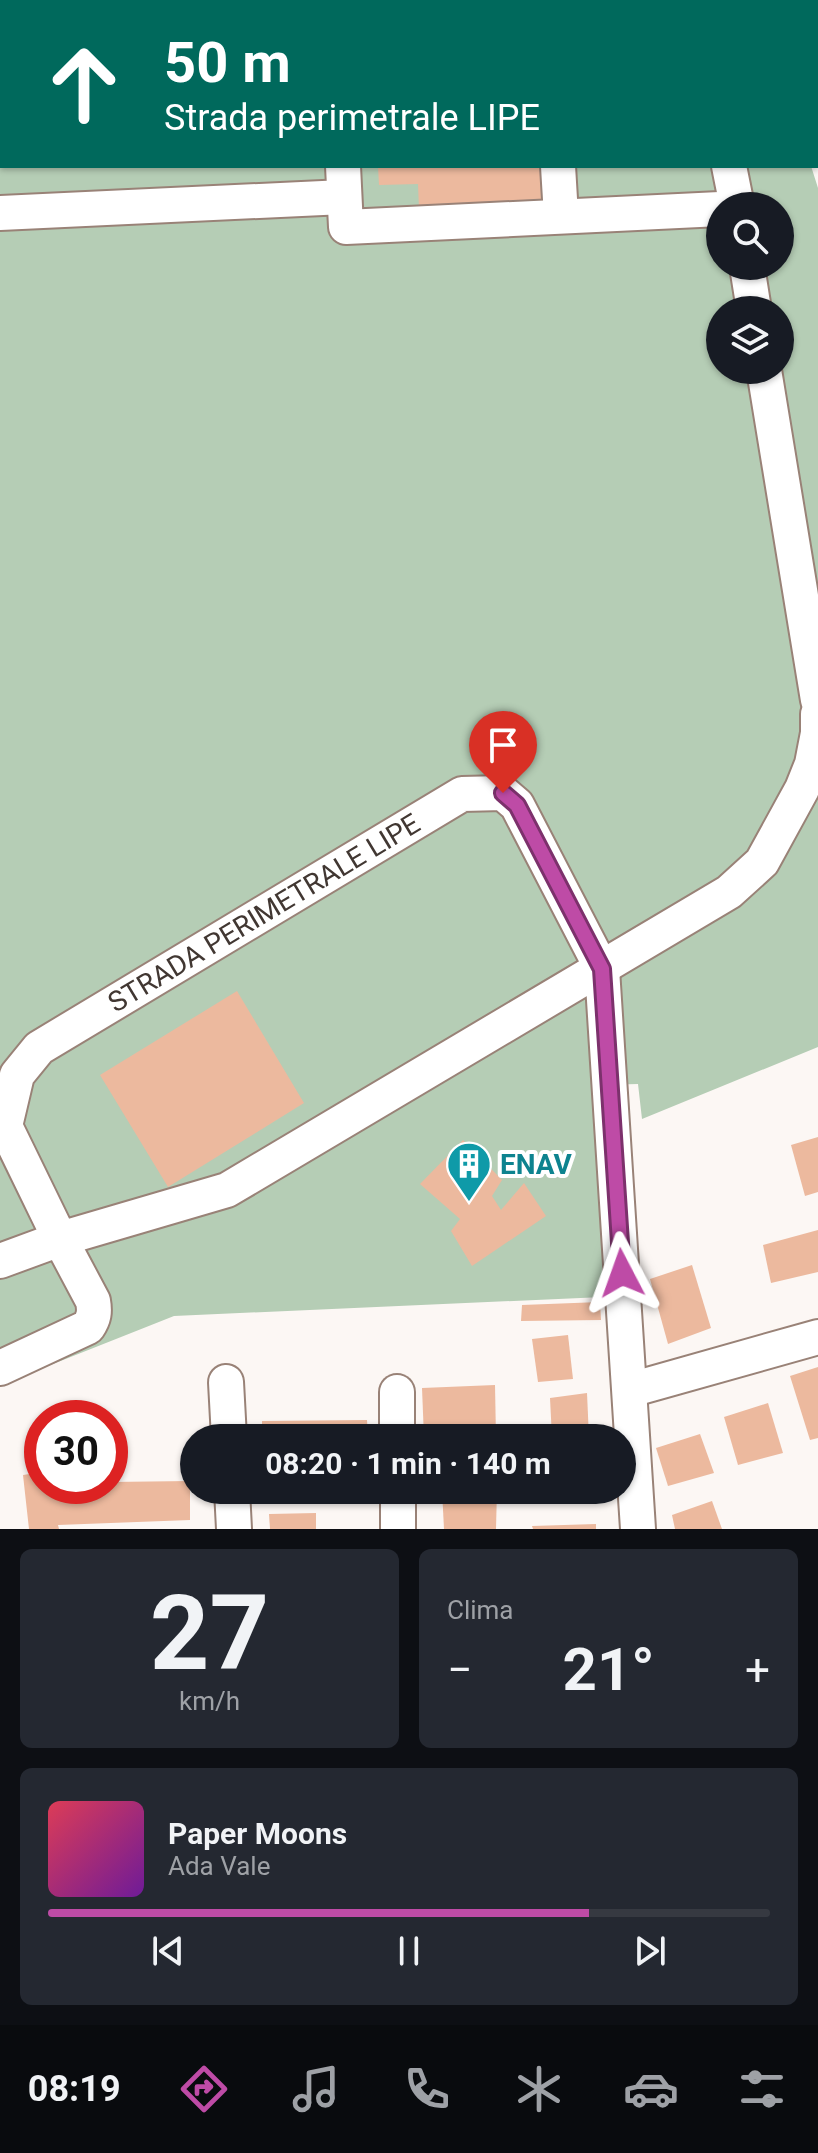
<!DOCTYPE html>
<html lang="it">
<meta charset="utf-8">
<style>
body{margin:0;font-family:Roboto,sans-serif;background:#242831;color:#f1f3f6;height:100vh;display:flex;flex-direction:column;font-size:30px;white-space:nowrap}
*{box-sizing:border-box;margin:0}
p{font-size:26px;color:#9ea1a6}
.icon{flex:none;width:44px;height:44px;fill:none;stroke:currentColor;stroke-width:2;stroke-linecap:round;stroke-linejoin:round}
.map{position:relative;height:1529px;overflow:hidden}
.panel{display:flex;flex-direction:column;gap:20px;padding:20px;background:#0d0f14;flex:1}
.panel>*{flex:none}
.hud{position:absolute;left:0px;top:0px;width:818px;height:168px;box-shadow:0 2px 6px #0004;background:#00695c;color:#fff;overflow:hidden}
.fabs{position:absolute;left:706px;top:192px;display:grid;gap:16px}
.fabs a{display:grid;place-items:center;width:88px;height:88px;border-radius:50%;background:#171b24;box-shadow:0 2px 6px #0004;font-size:40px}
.speed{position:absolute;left:24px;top:1400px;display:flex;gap:16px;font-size:40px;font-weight:700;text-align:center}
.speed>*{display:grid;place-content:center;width:104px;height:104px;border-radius:50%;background:#171b24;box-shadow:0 2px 6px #0004;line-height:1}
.speed .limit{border:12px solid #d22;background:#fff;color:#111}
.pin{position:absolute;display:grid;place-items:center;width:68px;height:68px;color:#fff;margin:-82px -34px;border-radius:50% 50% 50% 0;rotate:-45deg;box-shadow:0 0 8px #0007}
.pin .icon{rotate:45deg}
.me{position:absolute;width:88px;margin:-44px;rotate:356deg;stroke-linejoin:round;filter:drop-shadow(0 0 6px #0008)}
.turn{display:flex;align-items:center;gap:28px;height:168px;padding:0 32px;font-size:36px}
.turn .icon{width:104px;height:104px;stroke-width:2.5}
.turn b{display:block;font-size:56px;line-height:68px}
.big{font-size:60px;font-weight:700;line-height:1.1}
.panel .widget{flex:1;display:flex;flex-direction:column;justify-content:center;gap:12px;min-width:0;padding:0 28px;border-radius:12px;background:#242831}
.panel .dial{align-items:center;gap:0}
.dial b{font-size:104px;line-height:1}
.song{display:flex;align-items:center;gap:24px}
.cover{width:96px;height:96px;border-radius:12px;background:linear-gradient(135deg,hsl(350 70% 55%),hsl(280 70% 35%))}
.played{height:8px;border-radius:4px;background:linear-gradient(90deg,#be4ba6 75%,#363941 75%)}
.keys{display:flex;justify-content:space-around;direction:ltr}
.heat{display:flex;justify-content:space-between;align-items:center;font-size:44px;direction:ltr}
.panel .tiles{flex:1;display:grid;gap:20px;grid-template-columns:1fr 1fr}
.widget:last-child{grid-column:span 2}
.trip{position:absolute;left:180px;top:1424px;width:456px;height:80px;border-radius:40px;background:#171b24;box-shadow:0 2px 6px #0004;font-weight:700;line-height:80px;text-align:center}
.tab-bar{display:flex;height:128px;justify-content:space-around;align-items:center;background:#090b0e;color:#9ea1a6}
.tab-bar .icon{width:56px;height:56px}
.tab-bar .active{color:#be4ba6}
.tab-bar b{font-size:36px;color:#f1f3f6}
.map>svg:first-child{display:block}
</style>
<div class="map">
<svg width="818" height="1529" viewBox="0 0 818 1529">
<rect width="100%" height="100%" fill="#fcf7f4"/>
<!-- green -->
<path fill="#b5cdb5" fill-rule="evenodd" d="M0,0H761L762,2H2V166H811L818,188V1047L642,1119L638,1084L600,1085L603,1297L174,1316L0,1385ZM720,206H780V266H720ZM720,310H780V370H720Z"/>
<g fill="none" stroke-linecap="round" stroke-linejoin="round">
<!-- canal -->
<g stroke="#7abcca" stroke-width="24">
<polyline points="808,0 808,2"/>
<polyline points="816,32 818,38"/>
</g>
</g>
<!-- building -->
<g fill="#ecb99e">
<polygon points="378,166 541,166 543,203 419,209 418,184 379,185"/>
<polygon points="237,991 304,1103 168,1187 100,1075"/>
<polygon points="818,1137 818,1192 805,1196 791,1145"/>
<polygon points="463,1140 502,1180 492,1196 501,1210 524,1183 546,1216 472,1266 451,1231 460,1219 420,1184"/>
<polygon points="818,1230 818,1272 771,1283 763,1245"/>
<polygon points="692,1265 711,1328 668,1344 650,1279"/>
<polygon points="600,1302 601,1320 521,1321 522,1305"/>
<polygon points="568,1335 573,1379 538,1382 532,1339"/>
<polygon points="818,1367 818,1438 810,1440 790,1376"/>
<polygon points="495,1385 496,1438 424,1438 422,1388"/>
<polygon points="587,1393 589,1438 552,1438 550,1398"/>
<polygon points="768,1403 783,1453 738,1465 724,1417"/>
<polygon points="367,1420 368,1438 262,1438 262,1421"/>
<polygon points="700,1434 714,1473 668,1486 656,1448"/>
<polygon points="42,1472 42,1486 110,1486 110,1482 190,1481 190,1520 58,1525 59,1529 29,1529 23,1475"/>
<polygon points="442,1490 497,1490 496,1529 444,1529"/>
<polygon points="548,1490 585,1490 586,1497 548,1496"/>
<polygon points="712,1501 722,1529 675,1529 672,1515"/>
<polygon points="316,1513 316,1529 270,1529 269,1514"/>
<polygon points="596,1524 596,1529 533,1529 532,1526"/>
</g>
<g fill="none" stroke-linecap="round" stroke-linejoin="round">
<!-- minor casing -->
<g stroke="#998277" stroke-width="38">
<g id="minor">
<polyline points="698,0 698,2"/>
<polyline points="343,166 346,227 720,209"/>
<polyline points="558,166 561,216"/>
<polyline points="729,166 737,206"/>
<polyline points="0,213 344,197"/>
<polyline points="747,266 754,310"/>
<polyline points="764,370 818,700"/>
<polyline points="0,1261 60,1239 227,1190 729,892 762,862 802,789 812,764 818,733 818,714"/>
<path d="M0,1368L88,1327C94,1318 95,1312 93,1301L60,1239L5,1126L17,1075L39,1048L462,794L503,793L517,805L602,969L638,1529"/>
<polyline points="226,1382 229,1438"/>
<polyline points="630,1390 818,1337"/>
<polyline points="397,1392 397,1438"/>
<polyline points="232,1490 234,1529"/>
<polyline points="398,1490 398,1529"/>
</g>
</g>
<!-- minor -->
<use href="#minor" stroke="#fff" stroke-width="34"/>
</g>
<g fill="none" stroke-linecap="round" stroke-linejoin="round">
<!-- route casing -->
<g stroke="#7c316c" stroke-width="20">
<polyline id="route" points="503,793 517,805 602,969 622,1273"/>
</g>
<!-- route -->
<use href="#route" stroke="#be4ba6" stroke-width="14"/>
</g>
<!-- icons -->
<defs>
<g id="building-pin" transform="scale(2.3)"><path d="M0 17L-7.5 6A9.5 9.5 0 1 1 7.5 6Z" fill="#0f9aa8" stroke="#fff"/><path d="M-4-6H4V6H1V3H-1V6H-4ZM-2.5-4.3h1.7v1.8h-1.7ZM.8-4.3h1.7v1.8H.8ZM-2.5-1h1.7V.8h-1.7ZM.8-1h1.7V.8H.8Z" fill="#fff"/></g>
</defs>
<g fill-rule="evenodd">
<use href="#building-pin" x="469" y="1164"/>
</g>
<g text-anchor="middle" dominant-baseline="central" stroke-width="8" stroke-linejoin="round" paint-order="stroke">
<!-- street labels -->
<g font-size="28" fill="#413732" stroke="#fff">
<text transform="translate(264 913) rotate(-31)">STRADA PERIMETRALE LIPE</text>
</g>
<!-- culture labels -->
<g font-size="28" font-weight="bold" fill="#0d838f" stroke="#fff" text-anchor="start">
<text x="500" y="1164">ENAV</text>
</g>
</g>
</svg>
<div class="fabs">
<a><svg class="icon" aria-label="search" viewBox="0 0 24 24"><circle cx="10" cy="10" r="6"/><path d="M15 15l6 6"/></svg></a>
<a><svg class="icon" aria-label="layers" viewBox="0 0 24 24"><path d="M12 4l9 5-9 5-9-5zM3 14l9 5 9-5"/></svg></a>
</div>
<div class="speed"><div class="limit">30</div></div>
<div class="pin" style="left:503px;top:793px;background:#d93025"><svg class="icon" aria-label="arrive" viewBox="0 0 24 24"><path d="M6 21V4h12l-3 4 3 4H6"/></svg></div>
<svg class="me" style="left:622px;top:1273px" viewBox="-20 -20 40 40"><path d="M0-17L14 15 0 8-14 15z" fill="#be4ba6" stroke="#fff" stroke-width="4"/></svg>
<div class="trip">08:20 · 1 min · 140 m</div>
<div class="hud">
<div class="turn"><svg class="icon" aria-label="ahead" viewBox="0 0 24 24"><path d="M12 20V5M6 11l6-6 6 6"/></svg><div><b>50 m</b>Strada perimetrale LIPE</div></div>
</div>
</div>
<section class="panel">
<div class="tiles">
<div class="widget dial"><b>27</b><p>km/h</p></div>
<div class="widget"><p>Clima</p>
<div class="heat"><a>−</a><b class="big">21°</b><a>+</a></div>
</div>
<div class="widget">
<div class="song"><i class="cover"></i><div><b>Paper Moons</b><p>Ada Vale</p></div></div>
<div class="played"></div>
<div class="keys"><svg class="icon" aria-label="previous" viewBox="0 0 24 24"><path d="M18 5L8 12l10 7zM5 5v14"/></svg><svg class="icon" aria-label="pause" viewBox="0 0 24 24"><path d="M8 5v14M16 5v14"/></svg><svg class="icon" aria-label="next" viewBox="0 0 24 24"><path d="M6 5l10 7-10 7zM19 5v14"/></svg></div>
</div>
</div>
</section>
<nav class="tab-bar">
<b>08:19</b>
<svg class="icon active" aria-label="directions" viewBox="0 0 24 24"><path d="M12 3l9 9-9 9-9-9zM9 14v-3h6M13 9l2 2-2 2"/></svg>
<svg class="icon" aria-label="music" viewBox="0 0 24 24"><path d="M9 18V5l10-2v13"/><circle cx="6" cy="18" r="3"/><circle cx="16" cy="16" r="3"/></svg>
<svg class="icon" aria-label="phone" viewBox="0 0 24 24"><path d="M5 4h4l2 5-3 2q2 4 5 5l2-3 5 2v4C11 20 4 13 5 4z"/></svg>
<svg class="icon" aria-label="climate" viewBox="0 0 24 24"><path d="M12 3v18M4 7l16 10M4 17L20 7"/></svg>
<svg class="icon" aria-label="car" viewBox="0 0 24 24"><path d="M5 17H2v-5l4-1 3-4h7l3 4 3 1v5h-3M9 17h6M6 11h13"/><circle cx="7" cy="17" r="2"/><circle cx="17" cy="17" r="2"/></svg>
<svg class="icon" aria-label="filters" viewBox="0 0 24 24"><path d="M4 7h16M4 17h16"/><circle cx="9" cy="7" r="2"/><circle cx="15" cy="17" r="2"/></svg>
</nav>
